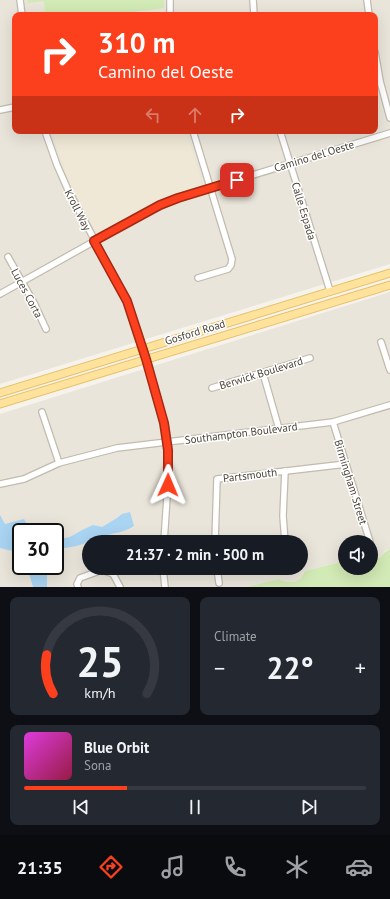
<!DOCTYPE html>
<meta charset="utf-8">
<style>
body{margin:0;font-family:"PT Sans",sans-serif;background:#242831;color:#f1f3f6;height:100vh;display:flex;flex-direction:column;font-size:15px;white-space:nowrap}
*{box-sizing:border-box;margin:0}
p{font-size:13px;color:#9ea1a6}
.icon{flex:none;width:22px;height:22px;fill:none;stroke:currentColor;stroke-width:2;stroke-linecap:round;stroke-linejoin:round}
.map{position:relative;height:587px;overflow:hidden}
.sheet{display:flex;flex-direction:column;gap:10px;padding:10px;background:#0d0f14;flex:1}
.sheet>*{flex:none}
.top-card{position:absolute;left:12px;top:12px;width:366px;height:122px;border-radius:8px;box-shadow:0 4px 16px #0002;background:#fc3f1d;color:#fff;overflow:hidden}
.tools{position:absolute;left:338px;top:535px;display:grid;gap:8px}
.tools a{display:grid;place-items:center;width:40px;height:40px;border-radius:50%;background:#171b24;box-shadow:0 4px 16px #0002;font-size:20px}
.speed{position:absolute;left:12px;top:523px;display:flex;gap:8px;font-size:20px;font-weight:700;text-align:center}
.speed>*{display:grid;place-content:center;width:52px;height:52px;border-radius:50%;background:#171b24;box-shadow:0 4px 16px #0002;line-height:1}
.speed .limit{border:2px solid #111;border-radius:6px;background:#fff;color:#111}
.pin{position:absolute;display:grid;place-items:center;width:34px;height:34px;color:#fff;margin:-17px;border-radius:8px;box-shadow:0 2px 6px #0006}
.me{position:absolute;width:44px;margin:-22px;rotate:1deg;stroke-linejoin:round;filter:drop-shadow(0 0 3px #0008)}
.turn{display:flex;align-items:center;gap:14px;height:84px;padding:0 20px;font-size:18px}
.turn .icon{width:52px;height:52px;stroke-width:2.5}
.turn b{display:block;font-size:28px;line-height:34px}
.lanes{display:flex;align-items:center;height:38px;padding:0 20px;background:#0003;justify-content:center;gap:20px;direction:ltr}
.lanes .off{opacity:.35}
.big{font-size:30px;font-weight:600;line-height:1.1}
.sheet .widget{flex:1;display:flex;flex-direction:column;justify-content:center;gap:6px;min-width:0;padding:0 14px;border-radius:8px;background:#242831}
.sheet .dial{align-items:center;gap:0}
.dial svg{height:104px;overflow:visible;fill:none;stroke:#363941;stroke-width:7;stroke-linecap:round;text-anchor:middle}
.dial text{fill:#f1f3f6;stroke:none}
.song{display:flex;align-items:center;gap:12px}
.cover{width:48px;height:48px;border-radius:6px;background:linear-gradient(135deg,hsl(300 70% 55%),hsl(340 70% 35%))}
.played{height:4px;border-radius:2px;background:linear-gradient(90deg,#fc3f1d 30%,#363941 30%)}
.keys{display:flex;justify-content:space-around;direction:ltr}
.heat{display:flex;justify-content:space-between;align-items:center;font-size:22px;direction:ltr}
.sheet .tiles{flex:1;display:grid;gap:10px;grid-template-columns:1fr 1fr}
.widget:last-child{grid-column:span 2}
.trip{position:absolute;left:82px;top:535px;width:226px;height:40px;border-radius:20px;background:#171b24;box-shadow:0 4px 16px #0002;font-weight:600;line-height:40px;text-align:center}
.tabs{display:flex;height:64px;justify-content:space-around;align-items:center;background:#090b0e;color:#9ea1a6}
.tabs .icon{width:28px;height:28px}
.tabs .selected{color:#fc3f1d}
.tabs b{font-size:18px;color:#f1f3f6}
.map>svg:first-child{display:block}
</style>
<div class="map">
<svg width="390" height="587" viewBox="0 0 390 587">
<rect width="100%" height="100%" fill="#f6f3ec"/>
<!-- residential -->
<g fill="#eae5da" fill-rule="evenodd">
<path d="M0,0H390V264L0,384ZM15,15H375V131H15Z"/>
<path d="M390,292V549L386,550L380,557L371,561V542H345V561L305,571L301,578L294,582H285L278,579L246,587H0V414ZM21,532H55V566H21ZM89,542H301V568H89Z"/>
</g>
<!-- education -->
<g fill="#efe8d6">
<polygon points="164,9 164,15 119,15"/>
<polygon points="51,131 186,131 201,180 200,185 148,207 97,234 70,184"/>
</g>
<!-- green -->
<g fill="#d2eab5">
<polygon points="27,0 164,0 164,8 109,15 28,15 28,13 45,11 44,1 28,3"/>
<path d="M390,549V587H246L278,579L286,582H294L301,578L305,571L345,561V568H371V561C383,559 383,551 390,549Z"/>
</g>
<!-- water -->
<g fill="#a9d4f2">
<path d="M130,512L134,526C125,532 114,533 104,536C86,541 80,548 60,548L55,554V540L70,537L82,530L93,525L102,527L117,518L122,514Z"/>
<polygon points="0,515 5,524 24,519 32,532 21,532 21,553 0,548"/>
<polygon points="27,566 49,566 47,571 47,587 33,587"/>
</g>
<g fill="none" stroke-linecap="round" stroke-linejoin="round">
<!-- minor casing -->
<g stroke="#c2bbae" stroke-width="8">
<g id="minor">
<polyline points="20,0 22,15"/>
<polyline points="170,0 170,15"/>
<polyline points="253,0 254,15"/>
<polyline points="367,0 369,15"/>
<polyline points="375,52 380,81 390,118"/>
<polyline points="0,110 15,107"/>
<polyline points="45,131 57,165 68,190 127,301 146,359 164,423 169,467 164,542"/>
<polyline points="193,131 232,259 231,265 228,269 198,278"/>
<polyline points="280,131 330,291"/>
<polyline points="8,257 34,303 46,329"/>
<polyline points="0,294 143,214 178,198 390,133"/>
<polyline points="381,342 390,370"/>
<polyline points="263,373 279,429"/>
<polyline points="212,388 310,358"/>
<polyline points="42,412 59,463"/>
<polyline points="333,422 370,542"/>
<polyline points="0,484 24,479 59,463 117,448 333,422 390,405"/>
<polyline points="215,542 217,479 346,464"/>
<polyline points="285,542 283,516 285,471"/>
<polyline points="163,568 165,587"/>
<polyline points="217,568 219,583"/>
<polyline points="113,574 115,570 122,568"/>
<polyline points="78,587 77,584 80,578 102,570 113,574 120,587"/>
</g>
</g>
<!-- major casing -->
<g stroke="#e6c16a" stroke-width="9">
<g id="major">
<polyline points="0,393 390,273"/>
<polyline points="0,404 390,285"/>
</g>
</g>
<!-- minor -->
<use href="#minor" stroke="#fff" stroke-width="5.5"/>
<!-- major -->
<use href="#major" stroke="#ffe39c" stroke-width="7"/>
</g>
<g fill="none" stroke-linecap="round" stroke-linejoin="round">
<!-- route casing -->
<g stroke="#a42913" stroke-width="10">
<polyline id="route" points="168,485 168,450 164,423 146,359 127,301 94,241 160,205 178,198 237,180"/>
</g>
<!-- route -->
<use href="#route" stroke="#fc3f1d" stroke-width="7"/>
</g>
<g text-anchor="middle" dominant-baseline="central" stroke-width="3" stroke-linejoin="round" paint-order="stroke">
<!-- street labels -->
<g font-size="11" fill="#4b4439" stroke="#fff">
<text transform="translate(314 156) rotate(-17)">Camino del Oeste</text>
<text transform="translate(78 210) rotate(63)">Kroll Way</text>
<text transform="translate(304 211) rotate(73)">Calle Espada</text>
<text transform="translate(27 293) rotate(62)">Luces Corta</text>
<text transform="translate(195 332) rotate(-17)">Gosford Road</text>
<text transform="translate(261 373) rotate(-17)">Berwick Boulevard</text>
<text transform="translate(241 433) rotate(-7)">Southampton Boulevard</text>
<text transform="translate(250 475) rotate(-7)">Partsmouth</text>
<text transform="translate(351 482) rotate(73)">Birmingham Street</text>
</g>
</g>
</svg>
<div class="tools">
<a><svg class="icon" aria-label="sound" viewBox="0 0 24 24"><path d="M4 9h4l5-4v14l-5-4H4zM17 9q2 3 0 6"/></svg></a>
</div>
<div class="speed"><div class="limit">30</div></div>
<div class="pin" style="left:237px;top:180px;background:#d93025"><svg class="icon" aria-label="arrive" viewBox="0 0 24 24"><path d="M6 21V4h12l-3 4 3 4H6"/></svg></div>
<svg class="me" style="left:168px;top:485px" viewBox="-20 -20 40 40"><path d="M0-17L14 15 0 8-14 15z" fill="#fc3f1d" stroke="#fff" stroke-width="4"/></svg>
<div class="trip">21:37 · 2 min · 500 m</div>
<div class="top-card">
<div class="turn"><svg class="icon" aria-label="right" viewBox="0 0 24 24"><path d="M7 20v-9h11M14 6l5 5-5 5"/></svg><div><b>310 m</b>Camino del Oeste</div></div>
<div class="lanes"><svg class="icon off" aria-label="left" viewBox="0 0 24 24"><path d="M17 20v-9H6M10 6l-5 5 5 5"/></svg><svg class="icon off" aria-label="ahead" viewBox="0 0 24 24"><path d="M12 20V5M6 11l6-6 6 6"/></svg><svg class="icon" aria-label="right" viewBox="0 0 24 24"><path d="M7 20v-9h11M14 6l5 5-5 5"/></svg></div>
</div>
</div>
<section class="sheet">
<div class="tiles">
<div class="widget dial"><svg viewBox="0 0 100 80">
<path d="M14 69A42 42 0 1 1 86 69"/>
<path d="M14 69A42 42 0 0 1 9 39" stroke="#fc3f1d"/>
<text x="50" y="56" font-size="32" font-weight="700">25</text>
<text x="50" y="72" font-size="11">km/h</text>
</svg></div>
<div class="widget"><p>Climate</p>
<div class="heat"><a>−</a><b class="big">22°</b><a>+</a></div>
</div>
<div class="widget">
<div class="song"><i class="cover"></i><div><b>Blue Orbit</b><p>Sona</p></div></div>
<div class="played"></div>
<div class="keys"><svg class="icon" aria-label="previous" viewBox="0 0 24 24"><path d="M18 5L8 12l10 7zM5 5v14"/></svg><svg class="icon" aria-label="pause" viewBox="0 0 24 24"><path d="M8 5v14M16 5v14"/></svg><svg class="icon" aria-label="next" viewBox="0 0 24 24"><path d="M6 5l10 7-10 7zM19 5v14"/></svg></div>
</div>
</div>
</section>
<nav class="tabs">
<b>21:35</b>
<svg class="icon selected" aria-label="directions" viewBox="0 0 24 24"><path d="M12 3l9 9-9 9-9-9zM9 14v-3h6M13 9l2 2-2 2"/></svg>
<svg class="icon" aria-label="music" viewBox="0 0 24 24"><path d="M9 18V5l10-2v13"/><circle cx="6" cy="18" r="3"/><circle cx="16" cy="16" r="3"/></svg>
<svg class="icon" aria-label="phone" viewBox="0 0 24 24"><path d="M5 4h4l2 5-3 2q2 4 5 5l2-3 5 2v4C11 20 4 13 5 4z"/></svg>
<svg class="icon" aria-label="climate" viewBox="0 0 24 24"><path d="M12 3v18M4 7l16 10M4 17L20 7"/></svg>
<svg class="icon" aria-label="car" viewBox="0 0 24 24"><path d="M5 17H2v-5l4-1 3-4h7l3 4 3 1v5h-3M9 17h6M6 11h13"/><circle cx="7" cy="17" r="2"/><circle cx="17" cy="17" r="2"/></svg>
</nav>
